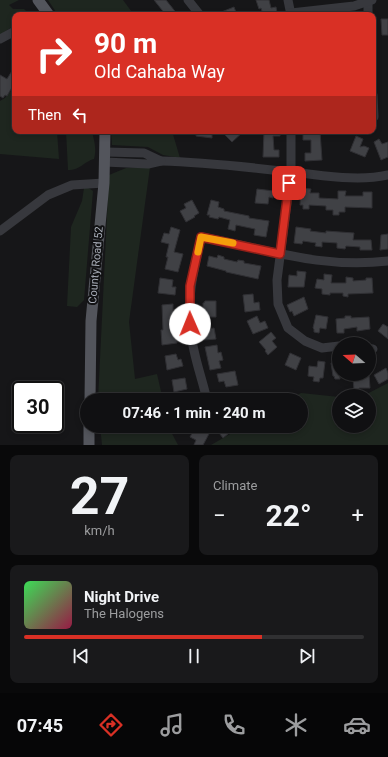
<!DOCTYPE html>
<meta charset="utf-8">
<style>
body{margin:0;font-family:Roboto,sans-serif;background:#19191b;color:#f1f3f6;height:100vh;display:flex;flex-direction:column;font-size:15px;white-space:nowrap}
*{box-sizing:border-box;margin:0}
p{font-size:13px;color:#9c9d9f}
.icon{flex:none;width:22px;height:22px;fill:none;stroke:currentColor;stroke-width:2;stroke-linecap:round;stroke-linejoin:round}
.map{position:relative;height:445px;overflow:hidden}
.sheet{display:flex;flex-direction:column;gap:10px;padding:10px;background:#09090a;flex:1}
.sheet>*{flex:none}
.guide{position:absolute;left:12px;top:12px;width:364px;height:122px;border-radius:8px;box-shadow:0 2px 6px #0003,0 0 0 1px #303032;background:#d93025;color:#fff;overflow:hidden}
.needle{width:26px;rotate:289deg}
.buttons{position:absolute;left:332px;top:337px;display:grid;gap:8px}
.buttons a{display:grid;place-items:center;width:44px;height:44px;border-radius:50%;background:#101012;box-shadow:0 2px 6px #0003,0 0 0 1px #303032;font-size:20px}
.speed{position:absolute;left:12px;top:381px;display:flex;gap:8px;font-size:20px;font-weight:700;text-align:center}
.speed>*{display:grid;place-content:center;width:52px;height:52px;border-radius:50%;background:#101012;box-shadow:0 2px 6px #0003,0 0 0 1px #303032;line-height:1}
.speed .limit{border:2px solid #111;border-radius:6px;background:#fff;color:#111}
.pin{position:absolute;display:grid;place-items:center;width:34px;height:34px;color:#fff;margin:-17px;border-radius:8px;box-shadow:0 2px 6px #0006}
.me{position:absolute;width:44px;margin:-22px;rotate:359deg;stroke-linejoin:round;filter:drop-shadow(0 0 3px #0008)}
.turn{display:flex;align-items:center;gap:14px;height:84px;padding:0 16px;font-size:18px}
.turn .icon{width:52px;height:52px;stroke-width:2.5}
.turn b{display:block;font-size:28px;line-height:34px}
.then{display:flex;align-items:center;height:38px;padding:0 16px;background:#0003;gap:8px;font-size:15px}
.big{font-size:30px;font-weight:700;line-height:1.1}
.sheet .card{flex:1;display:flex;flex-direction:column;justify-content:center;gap:6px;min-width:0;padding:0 14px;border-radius:8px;background:#19191b}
.sheet .dial{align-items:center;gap:0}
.dial b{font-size:52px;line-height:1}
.song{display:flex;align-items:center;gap:12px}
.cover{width:48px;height:48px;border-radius:6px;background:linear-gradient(135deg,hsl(130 70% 55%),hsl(340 70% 35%))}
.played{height:4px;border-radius:2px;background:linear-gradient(90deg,#d93025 70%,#303032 70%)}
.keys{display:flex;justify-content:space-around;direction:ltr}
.heat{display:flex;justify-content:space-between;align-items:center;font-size:22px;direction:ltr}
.sheet .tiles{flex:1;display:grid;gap:10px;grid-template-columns:1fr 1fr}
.card:last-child{grid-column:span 2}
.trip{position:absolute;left:80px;top:393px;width:228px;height:40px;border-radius:20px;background:#101012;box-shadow:0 2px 6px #0003,0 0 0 1px #303032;font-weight:700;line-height:40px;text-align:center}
.tab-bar{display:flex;height:64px;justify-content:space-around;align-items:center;background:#060607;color:#9c9d9f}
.tab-bar .icon{width:28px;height:28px}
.tab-bar .current{color:#d93025}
.tab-bar b{font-size:18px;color:#f1f3f6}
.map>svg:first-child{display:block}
</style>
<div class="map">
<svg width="388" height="445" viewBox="0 0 388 445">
<rect width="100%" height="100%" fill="#161618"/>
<!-- green -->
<g fill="#1e261f">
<polygon points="0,0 19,0 9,5 13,9 24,9 26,11 25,15 15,15 15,25 0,35"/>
<polygon points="48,0 123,0 134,15 58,15"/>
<polygon points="15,86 15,131 57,131 59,159 0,154 0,101 5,98"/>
<path d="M66,131H92C94,141 97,149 94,159C83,162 81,170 68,170Z"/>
<polygon points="111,131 172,131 180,158 163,155 148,147 112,145"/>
<polygon points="150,167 129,322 135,379 157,374 163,400 98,400 109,175 126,168"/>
<polygon points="87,187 93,191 84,300 77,307 67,306 71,227 82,201 84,188"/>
<polygon points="388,383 388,445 211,445 244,426 301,426 301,400 289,400 301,393 339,397 339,426 369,426 369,396 363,396"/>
<polygon points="100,426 168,426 178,445 102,445"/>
</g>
<!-- building -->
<g fill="#404145" stroke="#303034">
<polygon points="154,0 166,0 178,15 166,15"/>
<polygon points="256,0 269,0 271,8 276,7 277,13 263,15 261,8 259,9"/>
<polygon points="234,7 237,15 214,15"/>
<polygon points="381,19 388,19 388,35 382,35"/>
<polygon points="15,66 15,82 7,96 5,95 3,98 0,96 0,75 7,79"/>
<polygon points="197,131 212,131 212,138 196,136"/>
<polygon points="227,131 244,131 232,142 224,134"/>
<polygon points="264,131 280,131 280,136 273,136 274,150 279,150 279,157 263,157"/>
<polygon points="310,131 320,131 322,160 305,161 305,153 311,153 311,140 303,140 303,133 310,133"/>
<polygon points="356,136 363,139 360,147 364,146 369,148 365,157 350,151"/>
<polygon points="379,139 382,144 388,142 388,157 381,160 374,142"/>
<polygon points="301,188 311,189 310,193 319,193 319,198 338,199 338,191 346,191 345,196 363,196 363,192 372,192 372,208 345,207 345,212 339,212 339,215 333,215 333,210 326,210 326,206 309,205 309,209 303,209 303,205 300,205"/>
<polygon points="257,189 274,191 273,198 269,197 268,204 255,203"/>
<polygon points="192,200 199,213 194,216 195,217 186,222 180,211 186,208 184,204"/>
<polygon points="211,200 219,202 218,207 224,209 224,211 249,216 249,218 269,221 266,237 254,235 255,229 236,225 235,231 228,229 230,220 219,217 218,219 209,217 210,215 207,215"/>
<polygon points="171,227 180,230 174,252 183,254 178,272 165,269 168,257 166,257 169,244 161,242 164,233 169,234"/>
<polygon points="296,227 311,229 310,231 326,233 326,231 354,233 353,240 371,240 372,250 360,250 360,247 346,246 345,249 337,248 337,243 322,242 322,247 315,246 316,243 303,241 302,244 294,243"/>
<polygon points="388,234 388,249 380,250 381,235"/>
<polygon points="218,255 224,257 224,259 237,262 238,260 244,261 244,263 261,266 258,279 226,272 226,271 207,266 209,256 217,258"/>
<polygon points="297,271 306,272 304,287 288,287 289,275 297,276"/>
<polygon points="324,274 332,275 331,283 346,283 346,277 353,278 353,281 366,280 366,278 372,278 373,293 348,294 348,297 343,296 343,293 330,293 330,295 322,294 322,289 315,288 317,279 324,280"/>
<polygon points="160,278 173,280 172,287 176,287 175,295 158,293"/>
<polygon points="253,294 254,303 259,302 260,310 245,312 243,295"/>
<polygon points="304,297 308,309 294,316 292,311 290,312 287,305"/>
<polygon points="205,301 216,301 216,317 203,317 203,303 204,303"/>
<polygon points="173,304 173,329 174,336 177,336 177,343 162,345 161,330 163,330 162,305"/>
<polygon points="316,315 328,317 326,329 320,328 319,333 314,332 314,329 313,328"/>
<polygon points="257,316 260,323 265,321 268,328 253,334 247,321"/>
<polygon points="345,316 351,316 351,318 369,317 370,329 357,331 357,327 344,329 344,333 337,333 336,319 345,318"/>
<polygon points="383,324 388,327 388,339 378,331"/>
<polygon points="214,328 216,339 204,340 202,330"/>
<polygon points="271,332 276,338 272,341 277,347 268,355 265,351 266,350 259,342"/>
<polygon points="217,345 218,353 221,352 223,360 219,361 221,368 210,370 205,347"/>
<polygon points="290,353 301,358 296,370 285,365"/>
<polygon points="176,354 178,360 181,359 183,366 167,370 165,356"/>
<polygon points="318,361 325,362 323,378 320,378 319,382 313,381 314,377 308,376 309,366 317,367"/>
<polygon points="339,362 340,379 335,379 334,376 333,376 331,363"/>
<polygon points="386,368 388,373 388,379 379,384 374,375"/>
<polygon points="235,371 238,385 226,387 224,381 219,382 217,374"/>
<polygon points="361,374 369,374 370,388 359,388 359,390 354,390 353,378 361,378"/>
<polygon points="185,378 187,389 174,392 172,380"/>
<polygon points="196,426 204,426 202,429 210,432 203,445 194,445 196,440 190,437"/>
<polygon points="221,426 231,426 233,430 223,438 216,429"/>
</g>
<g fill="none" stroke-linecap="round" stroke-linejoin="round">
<!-- minor -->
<g stroke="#37383d" stroke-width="9">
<polyline points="188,0 200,15"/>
<polyline points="288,0 291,15"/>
<polyline points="368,0 368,15"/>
<polyline points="291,13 354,6 372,0"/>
<polyline points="0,39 15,31"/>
<polyline points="373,95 374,117"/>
<polyline points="291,131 291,172 277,280 278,304 288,328 305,341 322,348 339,346"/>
<path d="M161,161C204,162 248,167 291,172C322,175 357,182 388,175"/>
<polyline points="105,162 148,164 161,161 144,153 106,152"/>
<polyline points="0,231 48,195 72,185 104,183"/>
<polyline points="369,348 373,349"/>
<path d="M209,400L206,396C201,375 193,354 191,333C186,300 194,269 201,237C266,249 321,269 388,261"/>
</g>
<!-- major -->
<g stroke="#53555c" stroke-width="11">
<polyline points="38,0 49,15"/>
<polyline points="90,400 91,321 104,183 105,131"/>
<polyline points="89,426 89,445"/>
</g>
</g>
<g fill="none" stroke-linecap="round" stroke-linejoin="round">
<!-- route casing -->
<g stroke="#8d1f18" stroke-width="10">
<polyline id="route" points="190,324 190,286 201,237 280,254 289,183"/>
</g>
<!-- route -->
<use href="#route" stroke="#d93025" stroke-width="7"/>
<!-- slow -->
<polyline stroke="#f59e0b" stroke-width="7" points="198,252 201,237 233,243"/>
</g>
<g text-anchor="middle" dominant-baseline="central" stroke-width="4" stroke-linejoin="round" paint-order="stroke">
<!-- street labels -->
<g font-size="11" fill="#a8adb8" stroke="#111113">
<text transform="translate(96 265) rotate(-85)">County Road 52</text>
</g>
</g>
</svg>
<div class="buttons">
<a><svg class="needle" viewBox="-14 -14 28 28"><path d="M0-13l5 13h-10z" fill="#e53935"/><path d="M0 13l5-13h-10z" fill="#9c9d9f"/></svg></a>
<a><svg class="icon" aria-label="layers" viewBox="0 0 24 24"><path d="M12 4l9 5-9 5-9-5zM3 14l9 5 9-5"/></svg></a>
</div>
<div class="speed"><div class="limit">30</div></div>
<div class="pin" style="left:289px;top:183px;background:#d93025"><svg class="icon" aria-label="arrive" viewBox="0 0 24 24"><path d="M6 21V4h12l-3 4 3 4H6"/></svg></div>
<svg class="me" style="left:190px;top:324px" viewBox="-20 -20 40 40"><circle r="19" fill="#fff"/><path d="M0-13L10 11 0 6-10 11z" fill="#d93025"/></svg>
<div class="trip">07:46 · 1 min · 240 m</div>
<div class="guide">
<div class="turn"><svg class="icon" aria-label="right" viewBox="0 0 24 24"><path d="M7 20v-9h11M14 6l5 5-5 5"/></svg><div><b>90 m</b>Old Cahaba Way</div></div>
<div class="then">Then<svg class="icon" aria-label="left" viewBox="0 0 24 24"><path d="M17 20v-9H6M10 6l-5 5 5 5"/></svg></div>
</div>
</div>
<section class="sheet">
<div class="tiles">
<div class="card dial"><b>27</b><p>km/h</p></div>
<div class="card"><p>Climate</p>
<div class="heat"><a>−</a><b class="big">22°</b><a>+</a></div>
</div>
<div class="card">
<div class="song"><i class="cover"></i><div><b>Night Drive</b><p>The Halogens</p></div></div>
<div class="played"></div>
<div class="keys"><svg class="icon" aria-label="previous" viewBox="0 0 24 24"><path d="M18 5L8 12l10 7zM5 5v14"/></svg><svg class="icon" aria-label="pause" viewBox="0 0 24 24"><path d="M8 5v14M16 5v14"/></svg><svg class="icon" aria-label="next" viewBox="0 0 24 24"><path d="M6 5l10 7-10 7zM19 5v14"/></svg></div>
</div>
</div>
</section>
<nav class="tab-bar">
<b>07:45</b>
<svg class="icon current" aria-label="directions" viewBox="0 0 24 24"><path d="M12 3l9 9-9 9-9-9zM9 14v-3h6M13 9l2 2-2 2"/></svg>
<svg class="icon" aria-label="music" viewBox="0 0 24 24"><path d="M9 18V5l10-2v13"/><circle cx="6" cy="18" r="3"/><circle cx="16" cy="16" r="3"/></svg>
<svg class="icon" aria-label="phone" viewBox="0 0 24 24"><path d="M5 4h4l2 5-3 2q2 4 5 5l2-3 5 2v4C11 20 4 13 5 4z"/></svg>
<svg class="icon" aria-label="climate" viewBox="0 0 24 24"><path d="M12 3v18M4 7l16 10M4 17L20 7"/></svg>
<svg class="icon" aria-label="car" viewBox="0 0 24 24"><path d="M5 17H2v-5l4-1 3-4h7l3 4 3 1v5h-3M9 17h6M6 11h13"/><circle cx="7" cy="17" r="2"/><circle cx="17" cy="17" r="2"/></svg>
</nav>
